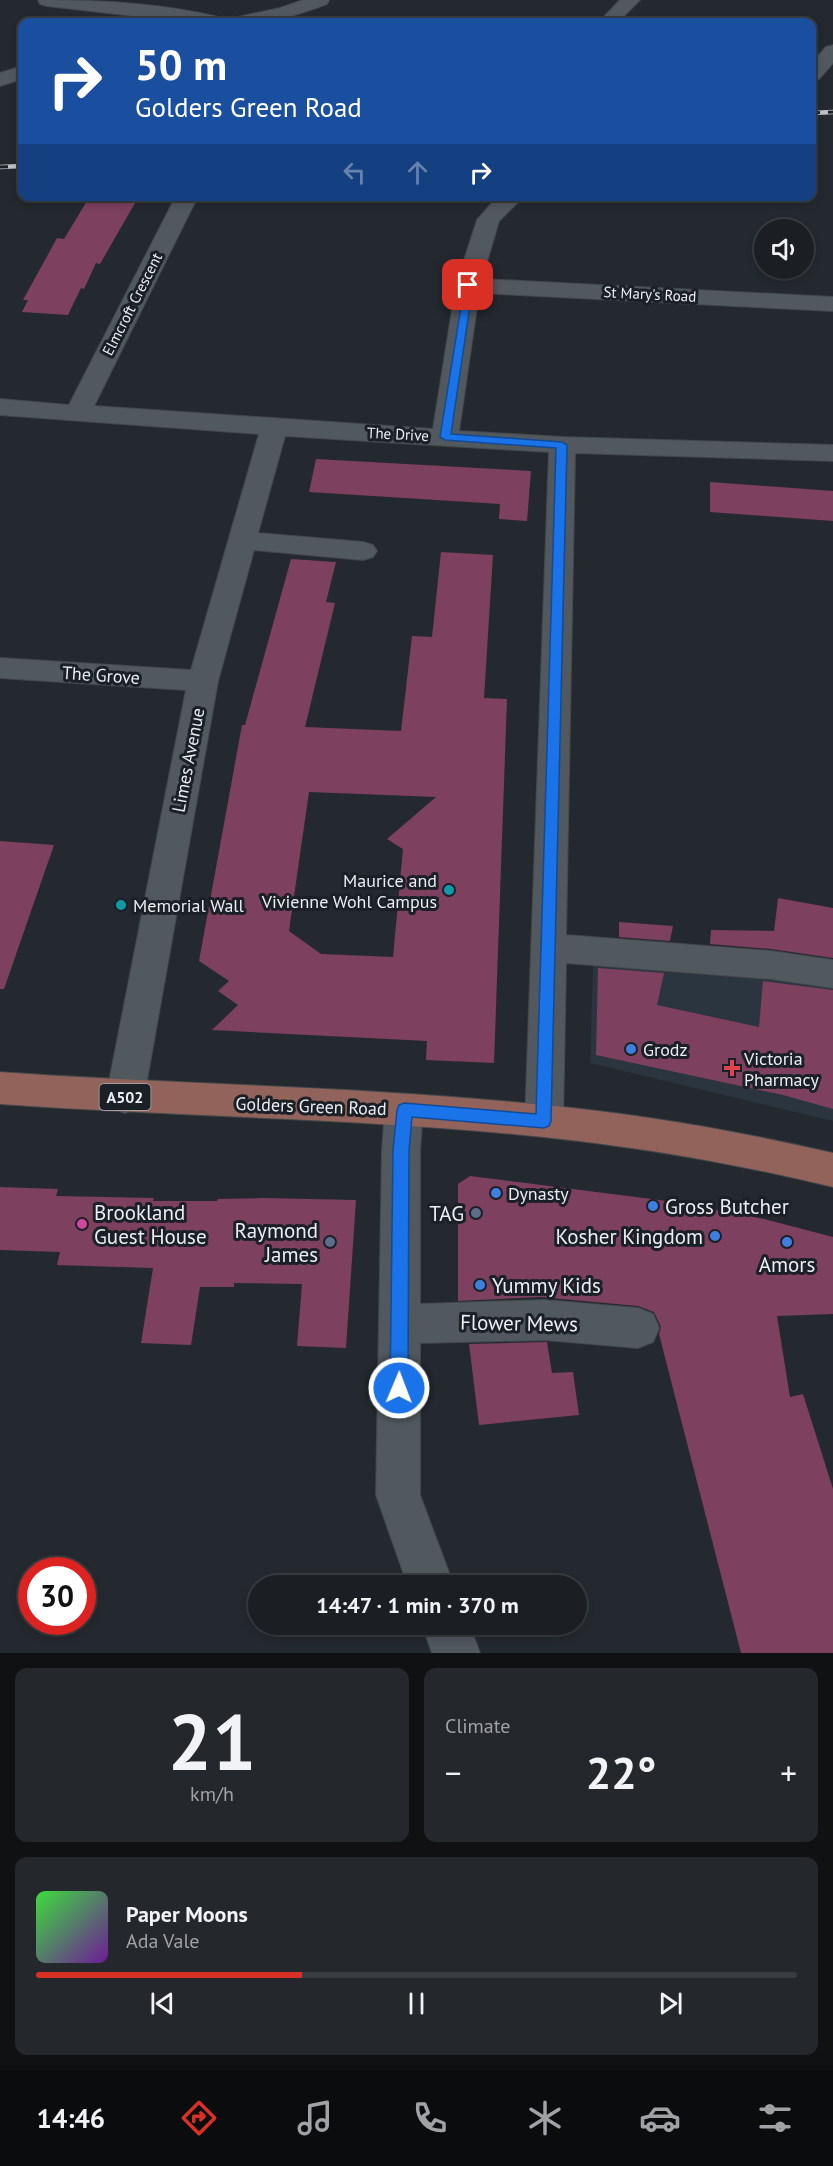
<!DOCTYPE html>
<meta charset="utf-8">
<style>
body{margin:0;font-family:"PT Sans",sans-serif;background:#24272b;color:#f1f3f6;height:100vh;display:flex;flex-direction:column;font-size:22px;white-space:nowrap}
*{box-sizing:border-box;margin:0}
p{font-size:20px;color:#a0a2a6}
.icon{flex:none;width:33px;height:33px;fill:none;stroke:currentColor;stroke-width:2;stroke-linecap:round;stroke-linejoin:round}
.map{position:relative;height:1653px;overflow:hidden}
.side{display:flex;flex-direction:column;gap:15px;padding:15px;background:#0f1113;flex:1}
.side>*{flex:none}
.top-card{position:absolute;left:18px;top:18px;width:798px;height:183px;border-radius:12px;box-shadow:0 3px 9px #0003,0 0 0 2px #393d41;background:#1a4fa0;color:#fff;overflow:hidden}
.tools{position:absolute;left:754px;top:219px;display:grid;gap:12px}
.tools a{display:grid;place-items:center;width:60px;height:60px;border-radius:50%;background:#1b1f23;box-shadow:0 3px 9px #0003,0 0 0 2px #393d41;font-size:30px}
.speed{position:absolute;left:18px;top:1557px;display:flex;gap:12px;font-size:30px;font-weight:700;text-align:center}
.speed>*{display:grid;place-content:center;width:78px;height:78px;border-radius:50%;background:#1b1f23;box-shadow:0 3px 9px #0003,0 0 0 2px #393d41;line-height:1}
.speed .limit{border:9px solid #d22;background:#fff;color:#111}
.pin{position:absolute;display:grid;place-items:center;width:51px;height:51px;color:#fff;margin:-26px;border-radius:12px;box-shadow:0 3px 9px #0006}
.me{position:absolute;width:66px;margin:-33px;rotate:1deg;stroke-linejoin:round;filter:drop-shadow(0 0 4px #0008)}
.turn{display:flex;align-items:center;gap:21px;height:126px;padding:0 18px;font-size:27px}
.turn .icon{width:78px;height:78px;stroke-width:2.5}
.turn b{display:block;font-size:42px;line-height:51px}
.lanes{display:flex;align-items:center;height:57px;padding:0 18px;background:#0003;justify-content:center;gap:30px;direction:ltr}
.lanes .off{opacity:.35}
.big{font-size:45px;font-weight:600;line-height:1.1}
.side .card{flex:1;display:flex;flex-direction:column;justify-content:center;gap:9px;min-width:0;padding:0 21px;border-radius:12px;background:#24272b}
.side .dial{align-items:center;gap:0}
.dial b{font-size:78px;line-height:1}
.song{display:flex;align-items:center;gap:18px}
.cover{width:72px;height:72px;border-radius:9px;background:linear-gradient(135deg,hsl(120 70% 55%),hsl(280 70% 35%))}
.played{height:6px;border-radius:3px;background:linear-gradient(90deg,#d93025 35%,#393d41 35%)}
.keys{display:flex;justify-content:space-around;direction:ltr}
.heat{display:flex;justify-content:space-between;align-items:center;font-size:33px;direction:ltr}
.side .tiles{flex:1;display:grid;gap:15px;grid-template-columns:1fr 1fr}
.card:last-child{grid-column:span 2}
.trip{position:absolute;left:248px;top:1575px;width:339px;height:60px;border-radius:30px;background:#1b1f23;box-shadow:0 3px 9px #0003,0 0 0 2px #393d41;font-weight:600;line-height:60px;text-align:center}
.tab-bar{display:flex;height:96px;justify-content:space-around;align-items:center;background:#0b0c0e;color:#a0a2a6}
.tab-bar .icon{width:42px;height:42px}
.tab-bar .selected{color:#d93025}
.tab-bar b{font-size:27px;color:#f1f3f6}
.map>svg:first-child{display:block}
</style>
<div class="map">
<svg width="833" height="1653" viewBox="0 0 833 1653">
<rect width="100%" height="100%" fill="#24292f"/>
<!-- built -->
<polygon fill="#2a353f" points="594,940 833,968 833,1121 590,1063"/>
<!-- building -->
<g fill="#7d405f" fill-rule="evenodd">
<polygon points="90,196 139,196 100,264 96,263 84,289 81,288 68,315 22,312 28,300 23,300 51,249 57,238 64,239"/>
<polygon points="316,459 531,471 527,521 499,519 500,504 309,492"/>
<polygon points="710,482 833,491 833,521 710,512"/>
<path d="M441,552L493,555L484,698L507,699L494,1063L426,1060L427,1041L212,1030L238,1005L218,991L229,981L199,961L242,725H245L291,559L336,562L326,602L335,603L305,727L401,731L412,636L432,637ZM309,792L436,797L387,839L403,849L393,957L321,954L289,931Z"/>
<polygon points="0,841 54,845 4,989 0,989"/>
<polygon points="778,898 833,908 833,958 771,949 710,944 711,930 774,931"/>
<polygon points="619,922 673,926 670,941 619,937"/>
<polygon points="598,968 664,973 657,1005 759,1027 763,981 833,990 833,1109 783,1095 596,1055"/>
<polygon points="470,1176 667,1201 764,1219 833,1237 833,1314 777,1316 790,1397 803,1394 833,1489 833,1653 741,1653 659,1334 661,1327 654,1312 638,1306 540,1297 458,1301 458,1184"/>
<polygon points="0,1187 58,1189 56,1196 154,1198 153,1201 217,1201 218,1199 263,1198 356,1200 346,1348 297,1346 302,1284 234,1283 234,1287 200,1287 191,1345 141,1343 153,1268 57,1265 60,1252 0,1250"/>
<polygon points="547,1342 552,1373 573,1372 579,1415 479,1425 469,1344"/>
</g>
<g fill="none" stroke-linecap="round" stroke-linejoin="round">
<!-- minor casing -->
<g stroke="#42474b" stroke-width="2">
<g id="minor">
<path d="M38,0C99,0 163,3 223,18L225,22H186L47,6L40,4Z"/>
<path d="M303,0H329L327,4C295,16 265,26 231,22L233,18L280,8Z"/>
<polygon points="620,0 640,0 618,22 599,22"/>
<polygon points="833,45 833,63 819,79 812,81 812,63 826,47"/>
<polygon points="22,66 22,79 0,86 0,73"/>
<polygon points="176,196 198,196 94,406 433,429 456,285 477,220 498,196 524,196 499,221 482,279 833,297 833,311 479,293 459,431 562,437 833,445 833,461 575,453 566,935 771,951 833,960 833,988 771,979 566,963 563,1121 557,1133 544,1137 531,1133 525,1121 549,452 285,436 258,533 363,542 373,545 377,551 373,557 363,560 254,550 218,681 144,1097 138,1108 125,1113 112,1108 106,1097 186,690 0,678 0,658 191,670 259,434 0,415 0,399 69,405"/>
<polygon points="404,1094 417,1099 423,1110 420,1151 420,1304 545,1300 638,1308 653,1314 659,1328 653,1342 638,1348 545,1340 420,1343 420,1495 454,1586 408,1586 376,1495 382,1151 385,1110 391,1099"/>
<polygon points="422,1624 469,1624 480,1653 432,1653"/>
</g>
</g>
<!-- major casing -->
<g stroke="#42474b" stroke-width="2">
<path id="major" d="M0,1072C181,1085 362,1086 543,1105C640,1114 738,1131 833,1153V1187C738,1164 640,1147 543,1137C363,1118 181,1117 0,1104Z"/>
</g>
<!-- minor -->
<use href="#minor" fill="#51585e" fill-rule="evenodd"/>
<!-- major -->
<use href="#major" fill="#92635a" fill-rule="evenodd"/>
<!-- rail casing -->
<g stroke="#bec2c6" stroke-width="4.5">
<g id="rail">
<polyline points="812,113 833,112"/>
<polyline points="0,167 22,166"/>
</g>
</g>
<!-- rail -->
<use href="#rail" stroke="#1a2025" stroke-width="3" stroke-dasharray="8" stroke-linecap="butt"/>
</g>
<!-- route -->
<polygon fill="#1a73e8" stroke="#114b97" stroke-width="1.5" points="465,282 473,285 451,434 562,442 567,445 551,1121 549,1126 544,1128 412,1117 409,1151 408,1388 406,1394 399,1397 393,1394 390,1388 393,1151 397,1110 399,1105 404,1103 536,1114 556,448 445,440 440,437"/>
<!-- markers -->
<g fill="#0f9aa8" stroke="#1a2025" stroke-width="2">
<circle cx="449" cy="890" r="6"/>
<circle cx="121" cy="905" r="6"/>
</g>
<g fill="#3f7fe0" stroke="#1a2025" stroke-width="2">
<circle cx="631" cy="1049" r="6"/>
<circle cx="496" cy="1193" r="6"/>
<circle cx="653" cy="1206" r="6"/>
<circle cx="715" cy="1236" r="6"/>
<circle cx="787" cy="1242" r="6"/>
<circle cx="480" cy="1285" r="6"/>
</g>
<path fill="#e0444e" stroke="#1a2025" stroke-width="2" d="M729 1059h6v6h6v6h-6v6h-6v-6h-6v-6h6z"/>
<g fill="#5c6f8a" stroke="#1a2025" stroke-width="2">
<circle cx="476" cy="1213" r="6"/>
<circle cx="330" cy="1242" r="6"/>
</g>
<circle fill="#d1479c" stroke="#1a2025" stroke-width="2" cx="82" cy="1224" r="6"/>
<g text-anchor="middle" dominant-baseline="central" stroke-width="6" stroke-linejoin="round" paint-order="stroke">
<!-- far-street labels -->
<g font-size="15" fill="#eaedf1" stroke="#1a2025">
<text transform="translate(650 294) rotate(3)">St Mary's Road</text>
<text transform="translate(132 304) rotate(-63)">Elmcroft Crescent</text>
<text transform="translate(398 434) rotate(3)">The Drive</text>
</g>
<!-- shield labels -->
<rect fill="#1a2025" stroke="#acb0b4" stroke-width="1.5" x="99.5" y="1084" width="51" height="26" rx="4.5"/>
<g font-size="16" font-weight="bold" fill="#eaedf1">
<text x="125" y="1097">A502</text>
</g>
<!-- street labels -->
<g font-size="18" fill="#eaedf1" stroke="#1a2025">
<text transform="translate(101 675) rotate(4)">The Grove</text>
<text transform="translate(188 760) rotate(-79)">Limes Avenue</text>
<text transform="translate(311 1106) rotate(2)">Golders Green Road</text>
</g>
<!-- poi labels -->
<g font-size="18" fill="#eaedf1" stroke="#1a2025" text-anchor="start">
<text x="437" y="880" text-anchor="end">Maurice and<tspan x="437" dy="21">Vivienne Wohl Campus</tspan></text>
<text x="133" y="905">Memorial Wall</text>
<text x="643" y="1049">Grodz</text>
<text x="744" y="1058">Victoria<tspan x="744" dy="21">Pharmacy</tspan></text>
<text x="508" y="1193">Dynasty</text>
</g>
<!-- near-poi labels -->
<g font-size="21" fill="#eaedf1" stroke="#1a2025" text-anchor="start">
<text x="665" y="1206">Gross Butcher</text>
<text x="94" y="1212">Brookland<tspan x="94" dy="24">Guest House</tspan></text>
<text x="464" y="1213" text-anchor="end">TAG</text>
<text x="318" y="1230" text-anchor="end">Raymond<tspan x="318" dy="24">James</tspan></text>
<text x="703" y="1236" text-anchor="end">Kosher Kingdom</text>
<text x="787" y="1264" text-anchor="middle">Amors</text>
<text x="492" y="1285">Yummy Kids</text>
</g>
<!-- near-street labels -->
<g font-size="21" fill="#eaedf1" stroke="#1a2025">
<text transform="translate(519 1323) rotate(1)">Flower Mews</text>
</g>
</g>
</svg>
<div class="tools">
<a><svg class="icon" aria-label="sound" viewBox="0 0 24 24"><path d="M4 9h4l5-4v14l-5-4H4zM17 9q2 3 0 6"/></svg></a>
</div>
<div class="speed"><div class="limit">30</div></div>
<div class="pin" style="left:468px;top:285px;background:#d93025"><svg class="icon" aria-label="arrive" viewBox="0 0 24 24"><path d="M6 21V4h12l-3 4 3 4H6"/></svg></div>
<svg class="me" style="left:399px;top:1388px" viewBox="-20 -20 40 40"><circle r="17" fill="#1a73e8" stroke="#fff" stroke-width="3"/><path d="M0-11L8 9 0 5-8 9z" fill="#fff"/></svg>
<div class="trip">14:47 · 1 min · 370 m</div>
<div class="top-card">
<div class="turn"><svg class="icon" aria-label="right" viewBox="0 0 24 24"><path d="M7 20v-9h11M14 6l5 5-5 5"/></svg><div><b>50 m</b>Golders Green Road</div></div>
<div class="lanes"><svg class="icon off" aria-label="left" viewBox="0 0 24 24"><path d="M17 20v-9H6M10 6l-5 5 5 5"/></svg><svg class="icon off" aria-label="ahead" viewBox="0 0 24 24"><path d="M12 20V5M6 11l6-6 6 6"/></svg><svg class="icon" aria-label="right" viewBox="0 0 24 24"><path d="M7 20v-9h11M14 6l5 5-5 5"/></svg></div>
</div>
</div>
<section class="side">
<div class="tiles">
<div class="card dial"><b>21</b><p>km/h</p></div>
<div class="card"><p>Climate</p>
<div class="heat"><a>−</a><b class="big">22°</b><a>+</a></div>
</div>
<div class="card">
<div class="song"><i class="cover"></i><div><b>Paper Moons</b><p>Ada Vale</p></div></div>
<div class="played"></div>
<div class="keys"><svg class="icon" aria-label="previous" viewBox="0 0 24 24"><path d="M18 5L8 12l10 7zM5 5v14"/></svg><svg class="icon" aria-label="pause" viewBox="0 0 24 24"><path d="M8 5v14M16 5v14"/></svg><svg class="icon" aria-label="next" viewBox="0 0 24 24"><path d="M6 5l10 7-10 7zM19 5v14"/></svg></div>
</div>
</div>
</section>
<nav class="tab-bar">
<b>14:46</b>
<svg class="icon selected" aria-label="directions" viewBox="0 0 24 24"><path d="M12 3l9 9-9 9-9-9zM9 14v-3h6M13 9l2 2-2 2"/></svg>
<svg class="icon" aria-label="music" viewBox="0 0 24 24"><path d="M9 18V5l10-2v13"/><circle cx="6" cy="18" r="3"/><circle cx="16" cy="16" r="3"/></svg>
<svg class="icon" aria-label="phone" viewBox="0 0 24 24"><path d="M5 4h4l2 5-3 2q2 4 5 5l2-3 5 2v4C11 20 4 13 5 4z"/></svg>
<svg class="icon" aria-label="climate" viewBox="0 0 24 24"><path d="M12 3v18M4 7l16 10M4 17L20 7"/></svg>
<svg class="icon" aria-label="car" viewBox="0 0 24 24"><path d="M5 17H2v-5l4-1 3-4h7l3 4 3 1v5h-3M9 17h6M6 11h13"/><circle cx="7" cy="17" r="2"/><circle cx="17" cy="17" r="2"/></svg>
<svg class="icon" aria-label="filters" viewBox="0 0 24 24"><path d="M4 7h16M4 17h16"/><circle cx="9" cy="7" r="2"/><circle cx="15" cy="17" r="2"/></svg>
</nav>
